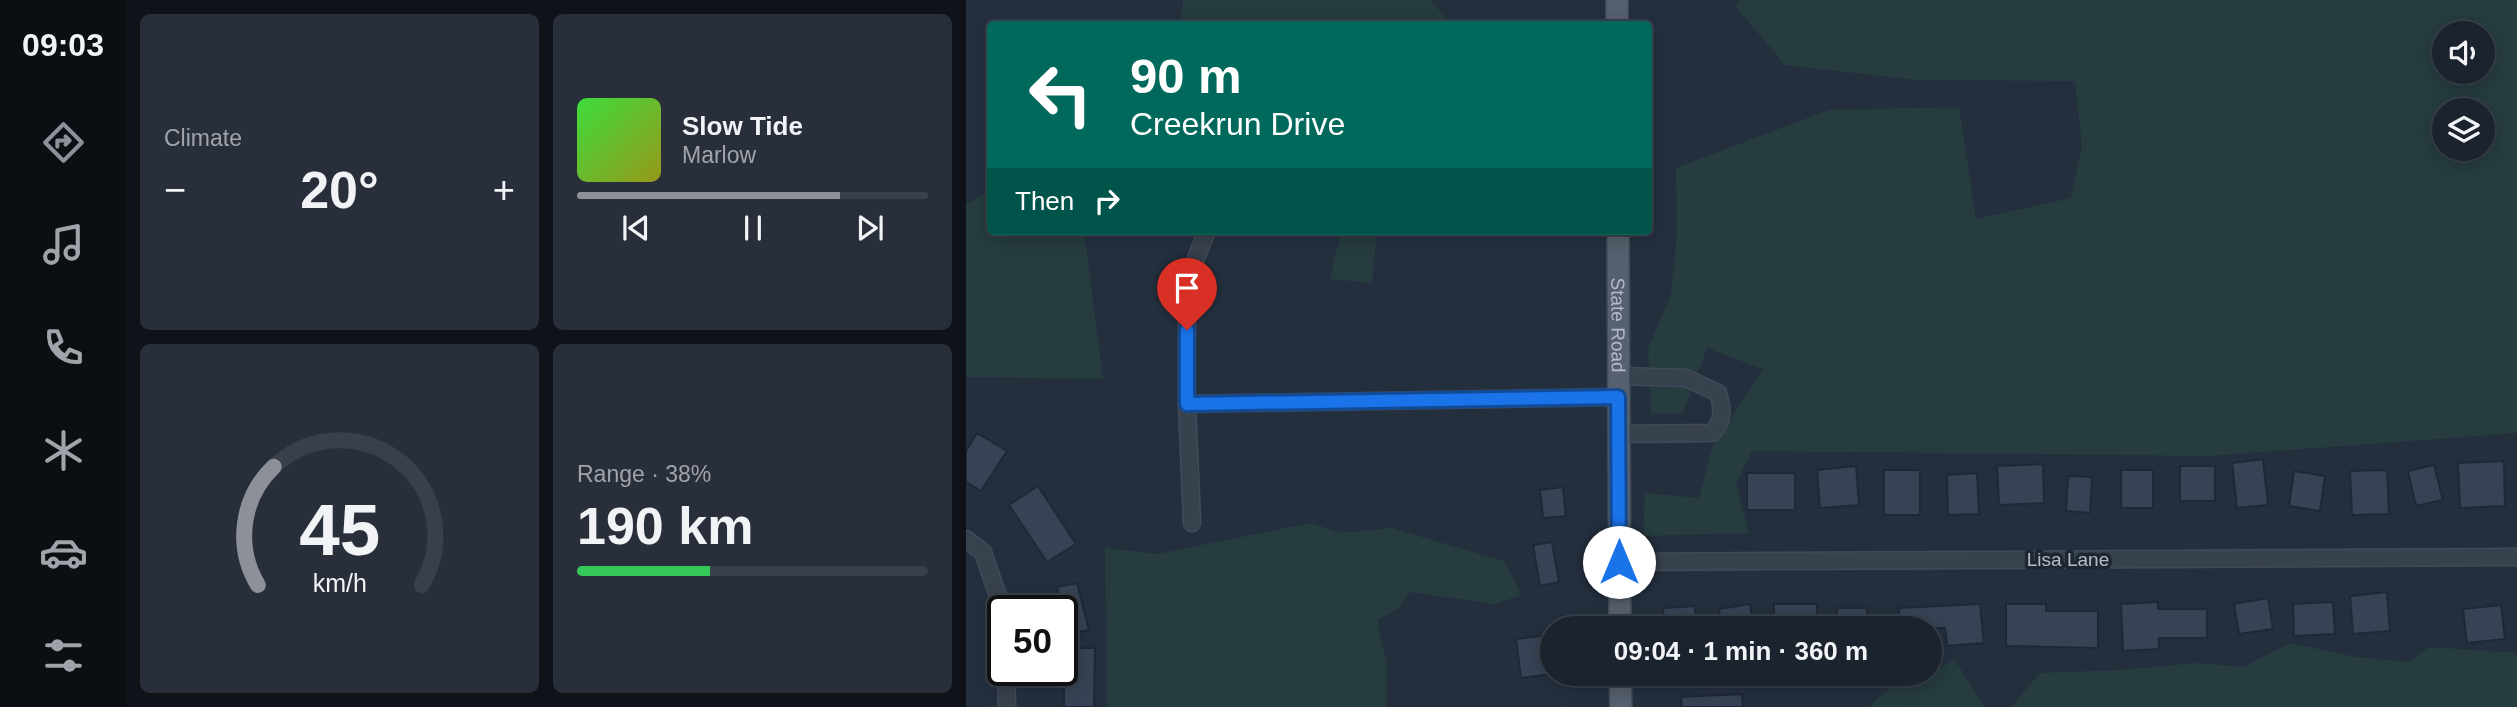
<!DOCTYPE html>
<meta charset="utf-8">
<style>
body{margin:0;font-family:Helvetica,sans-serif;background:#282f3a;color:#f1f3f6;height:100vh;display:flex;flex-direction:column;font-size:26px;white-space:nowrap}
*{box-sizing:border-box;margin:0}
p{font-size:23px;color:#a0a4aa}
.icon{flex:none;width:38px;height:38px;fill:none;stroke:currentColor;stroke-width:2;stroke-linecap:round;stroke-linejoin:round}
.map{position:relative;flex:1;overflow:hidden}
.drawer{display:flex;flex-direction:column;gap:14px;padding:14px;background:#0f1319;width:840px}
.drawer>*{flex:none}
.top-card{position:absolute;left:21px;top:21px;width:665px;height:214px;border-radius:7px;box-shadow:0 4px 18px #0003,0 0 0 2px #39404a;background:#00695c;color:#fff;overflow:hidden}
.controls{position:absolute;left:1466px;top:21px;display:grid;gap:14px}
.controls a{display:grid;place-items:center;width:63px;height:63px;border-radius:50%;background:#1b232e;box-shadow:0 4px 18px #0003,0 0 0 2px #39404a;font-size:35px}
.speed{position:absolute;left:21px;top:595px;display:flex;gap:14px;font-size:35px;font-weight:700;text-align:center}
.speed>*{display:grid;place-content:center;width:91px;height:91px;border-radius:50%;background:#1b232e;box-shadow:0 4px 18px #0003,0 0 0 2px #39404a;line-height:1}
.speed .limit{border:4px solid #111;border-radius:10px;background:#fff;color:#111}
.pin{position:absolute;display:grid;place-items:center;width:60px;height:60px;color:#fff;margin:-72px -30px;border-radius:50% 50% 50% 0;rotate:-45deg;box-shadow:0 0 7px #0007}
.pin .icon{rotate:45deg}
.me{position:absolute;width:77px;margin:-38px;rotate:0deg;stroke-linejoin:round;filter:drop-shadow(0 0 5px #0008)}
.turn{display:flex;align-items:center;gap:24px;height:147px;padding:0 28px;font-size:32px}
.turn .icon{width:91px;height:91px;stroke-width:2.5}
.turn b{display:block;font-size:49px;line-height:60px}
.then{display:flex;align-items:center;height:66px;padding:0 28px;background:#0003;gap:14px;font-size:26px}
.big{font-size:52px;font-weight:800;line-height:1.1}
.drawer .widget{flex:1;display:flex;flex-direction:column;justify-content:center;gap:10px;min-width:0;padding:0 24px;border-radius:10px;background:#282f3a}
.drawer .dial{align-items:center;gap:0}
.dial svg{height:182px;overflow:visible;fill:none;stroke:#39404a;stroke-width:7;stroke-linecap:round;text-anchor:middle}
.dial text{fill:#f1f3f6;stroke:none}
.song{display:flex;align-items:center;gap:21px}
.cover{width:84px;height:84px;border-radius:10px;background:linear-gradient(135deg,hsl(120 70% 55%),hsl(60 70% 35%))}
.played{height:7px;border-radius:4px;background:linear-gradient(90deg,#8c9099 75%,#39404a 75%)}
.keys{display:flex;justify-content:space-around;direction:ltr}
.heat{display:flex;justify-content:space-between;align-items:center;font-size:38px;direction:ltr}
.charge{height:10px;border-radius:5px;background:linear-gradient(90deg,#34c759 38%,#39404a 0)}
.drawer .tiles{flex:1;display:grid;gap:14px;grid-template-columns:repeat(2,1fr)}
.trip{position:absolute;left:574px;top:616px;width:402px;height:70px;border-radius:35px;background:#1b232e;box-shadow:0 4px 18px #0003,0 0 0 2px #39404a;font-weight:800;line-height:70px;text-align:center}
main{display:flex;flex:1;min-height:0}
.tab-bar{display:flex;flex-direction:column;width:126px;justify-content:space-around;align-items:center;background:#0b0e12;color:#a0a4aa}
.tab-bar .icon{width:49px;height:49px}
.tab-bar .current{color:#8c9099}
.tab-bar b{font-size:32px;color:#f1f3f6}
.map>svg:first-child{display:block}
</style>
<main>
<nav class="tab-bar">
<b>09:03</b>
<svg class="icon current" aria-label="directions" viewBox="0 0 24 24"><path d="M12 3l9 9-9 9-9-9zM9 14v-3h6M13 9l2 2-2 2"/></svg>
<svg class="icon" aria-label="music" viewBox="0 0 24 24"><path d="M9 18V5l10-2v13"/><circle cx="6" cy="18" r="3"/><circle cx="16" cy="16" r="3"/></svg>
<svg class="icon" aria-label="phone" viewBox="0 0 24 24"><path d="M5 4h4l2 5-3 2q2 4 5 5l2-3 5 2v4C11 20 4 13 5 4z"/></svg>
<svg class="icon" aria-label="climate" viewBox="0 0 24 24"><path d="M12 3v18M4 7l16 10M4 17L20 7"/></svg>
<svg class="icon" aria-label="car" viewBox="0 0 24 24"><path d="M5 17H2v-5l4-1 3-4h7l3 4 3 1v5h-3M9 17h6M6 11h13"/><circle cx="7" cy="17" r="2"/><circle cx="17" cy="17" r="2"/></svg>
<svg class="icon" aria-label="filters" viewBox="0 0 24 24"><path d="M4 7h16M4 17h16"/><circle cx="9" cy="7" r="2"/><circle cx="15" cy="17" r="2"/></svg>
</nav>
<section class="drawer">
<div class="tiles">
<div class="widget"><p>Climate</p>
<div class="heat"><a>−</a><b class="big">20°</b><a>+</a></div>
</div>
<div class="widget">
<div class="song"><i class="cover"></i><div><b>Slow Tide</b><p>Marlow</p></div></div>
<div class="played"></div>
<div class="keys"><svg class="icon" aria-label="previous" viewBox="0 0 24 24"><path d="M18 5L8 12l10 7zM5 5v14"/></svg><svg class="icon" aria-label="pause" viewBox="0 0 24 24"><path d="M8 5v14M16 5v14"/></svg><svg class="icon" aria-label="next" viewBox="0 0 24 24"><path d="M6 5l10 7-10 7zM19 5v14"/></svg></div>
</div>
<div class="widget dial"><svg viewBox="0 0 100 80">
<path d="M14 69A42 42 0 1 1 86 69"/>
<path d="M14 69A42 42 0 0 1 21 17" stroke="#8c9099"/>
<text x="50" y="56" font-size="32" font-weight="700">45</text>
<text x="50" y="72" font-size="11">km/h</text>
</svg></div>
<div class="widget"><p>Range · 38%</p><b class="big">190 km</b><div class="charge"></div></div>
</div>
</section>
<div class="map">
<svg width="1551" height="707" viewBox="0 0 1551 707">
<rect width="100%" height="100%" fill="#242f3e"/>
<!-- green -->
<g fill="#263c3f" fill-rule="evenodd">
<polygon points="217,0 464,0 486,24 215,24"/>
<path d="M773,0H1551V433L1242,456L786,451L770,483L783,533L677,536L679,493L733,498L746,448L797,369L741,348L717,413H685L682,348L705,295L711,233L710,168L863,110L993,107L1010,219L1105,198L1116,146L1109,81L950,80L819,65L770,7ZM1479,33H1517V72H1479ZM1479,110H1517V149H1479Z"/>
<polygon points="24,191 24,231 118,231 137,379 0,377 0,204"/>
<polygon points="375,231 411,231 406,283 364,279"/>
<polygon points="344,523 376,533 425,528 538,561 556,595 528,604 444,592 432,609 411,620 421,665 420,707 141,707 139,548 192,554"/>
<polygon points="1324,643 1390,657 1442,662 1463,647 1551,653 1551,707 1045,707 1074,673 1155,670 1231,663 1278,667"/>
<path d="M989,660L1018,707H904C919,690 940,674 964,674V671Z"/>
</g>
<!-- building -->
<g fill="#364354" stroke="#1f2835" stroke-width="2">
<polygon points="11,433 41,451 15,491 0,482 0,451"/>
<polygon points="1297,459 1302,505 1271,508 1266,463"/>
<polygon points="1538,461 1539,506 1494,508 1492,463"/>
<polygon points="1077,464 1078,503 1033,505 1031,466"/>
<polygon points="1468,465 1477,500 1450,506 1442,471"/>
<polygon points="890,466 893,505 854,508 851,470"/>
<rect x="1214" y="466" width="35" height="35"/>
<rect x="918" y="470" width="36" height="45"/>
<rect x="1155" y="470" width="32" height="38"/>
<polygon points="1421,470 1423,514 1386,515 1384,471"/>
<polygon points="1328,471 1359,476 1354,511 1323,506"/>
<rect x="781" y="473" width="48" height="37"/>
<polygon points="1011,473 1013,514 982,515 981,475"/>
<polygon points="1102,476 1126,477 1124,513 1100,511"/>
<polygon points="72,486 110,544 81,562 43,505"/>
<polygon points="597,487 600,516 577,518 574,490"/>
<polygon points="586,542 593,582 574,586 567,545"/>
<polygon points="111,583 123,630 100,634 91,587"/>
<polygon points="1421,592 1424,631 1387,634 1384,596"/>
<polygon points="1302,598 1307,629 1273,634 1268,604"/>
<polygon points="1192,602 1192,609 1241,609 1241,638 1193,638 1193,649 1157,651 1155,604"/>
<polygon points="1367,602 1369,634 1328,636 1327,604"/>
<polygon points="784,604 788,628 755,628 753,609"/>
<rect x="808" y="604" width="43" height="24"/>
<polygon points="1014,604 1018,643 981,646 979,628 933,628 933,608"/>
<polygon points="1040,604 1080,604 1080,611 1132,611 1132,648 1040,646"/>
<polygon points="1535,605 1539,639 1501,643 1497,609"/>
<polygon points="729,606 730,628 698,628 697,608"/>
<rect x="871" y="608" width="30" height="20"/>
<polygon points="584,635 586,674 555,678 550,639"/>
<polygon points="98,648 129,648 128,707 98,707"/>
<polygon points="776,694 777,707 716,707 715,697"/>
</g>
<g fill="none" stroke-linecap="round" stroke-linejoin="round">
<!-- minor casing -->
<g stroke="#414a57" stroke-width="19">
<g id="minor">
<path d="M653,376L720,378L752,393C757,409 758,420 746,433L653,434"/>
<polyline points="221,404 652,397"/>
<polyline points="226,523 221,404 221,280 241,231"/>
<polyline points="0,539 17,552 37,611"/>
<polyline points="653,562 1551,557"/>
<polyline points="40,670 41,707"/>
</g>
</g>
<!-- major casing -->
<g stroke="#414a57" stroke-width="24">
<g id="major">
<polyline points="651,0 651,24"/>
<path id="s1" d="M652,231L654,628"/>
<polyline points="654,674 655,707"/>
</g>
</g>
<!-- minor -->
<use href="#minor" stroke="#38414e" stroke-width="16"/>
<!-- major -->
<use href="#major" stroke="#56606e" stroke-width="21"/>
</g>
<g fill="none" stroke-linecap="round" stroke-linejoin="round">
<!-- route casing -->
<g stroke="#114b97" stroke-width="18">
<polyline id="route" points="221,330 221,404 652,397 653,562"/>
</g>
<!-- route -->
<use href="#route" stroke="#1a73e8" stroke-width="12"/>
</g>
<g text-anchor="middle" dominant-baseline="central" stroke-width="7" stroke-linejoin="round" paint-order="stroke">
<!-- street labels -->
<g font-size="19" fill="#b4bcc9" stroke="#1d2633">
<text stroke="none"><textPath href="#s1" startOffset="94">State Road</textPath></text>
<text x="1102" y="559">Lisa Lane</text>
</g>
</g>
</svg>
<div class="controls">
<a><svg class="icon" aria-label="sound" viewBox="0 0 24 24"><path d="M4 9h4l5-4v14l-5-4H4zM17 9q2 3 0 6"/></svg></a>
<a><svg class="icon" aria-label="layers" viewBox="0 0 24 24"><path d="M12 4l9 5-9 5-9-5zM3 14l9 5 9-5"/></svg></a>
</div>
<div class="speed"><div class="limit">50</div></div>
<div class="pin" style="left:221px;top:330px;background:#d93025"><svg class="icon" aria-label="arrive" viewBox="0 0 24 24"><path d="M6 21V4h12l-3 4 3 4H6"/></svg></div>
<svg class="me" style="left:653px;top:562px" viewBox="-20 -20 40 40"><circle r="19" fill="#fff"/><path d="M0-13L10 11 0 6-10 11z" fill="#1a73e8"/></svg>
<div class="trip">09:04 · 1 min · 360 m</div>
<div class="top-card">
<div class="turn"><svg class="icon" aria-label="left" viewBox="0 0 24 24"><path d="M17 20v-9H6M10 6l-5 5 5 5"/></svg><div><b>90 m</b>Creekrun Drive</div></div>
<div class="then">Then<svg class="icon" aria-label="right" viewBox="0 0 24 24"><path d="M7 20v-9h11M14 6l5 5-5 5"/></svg></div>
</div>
</div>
</main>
